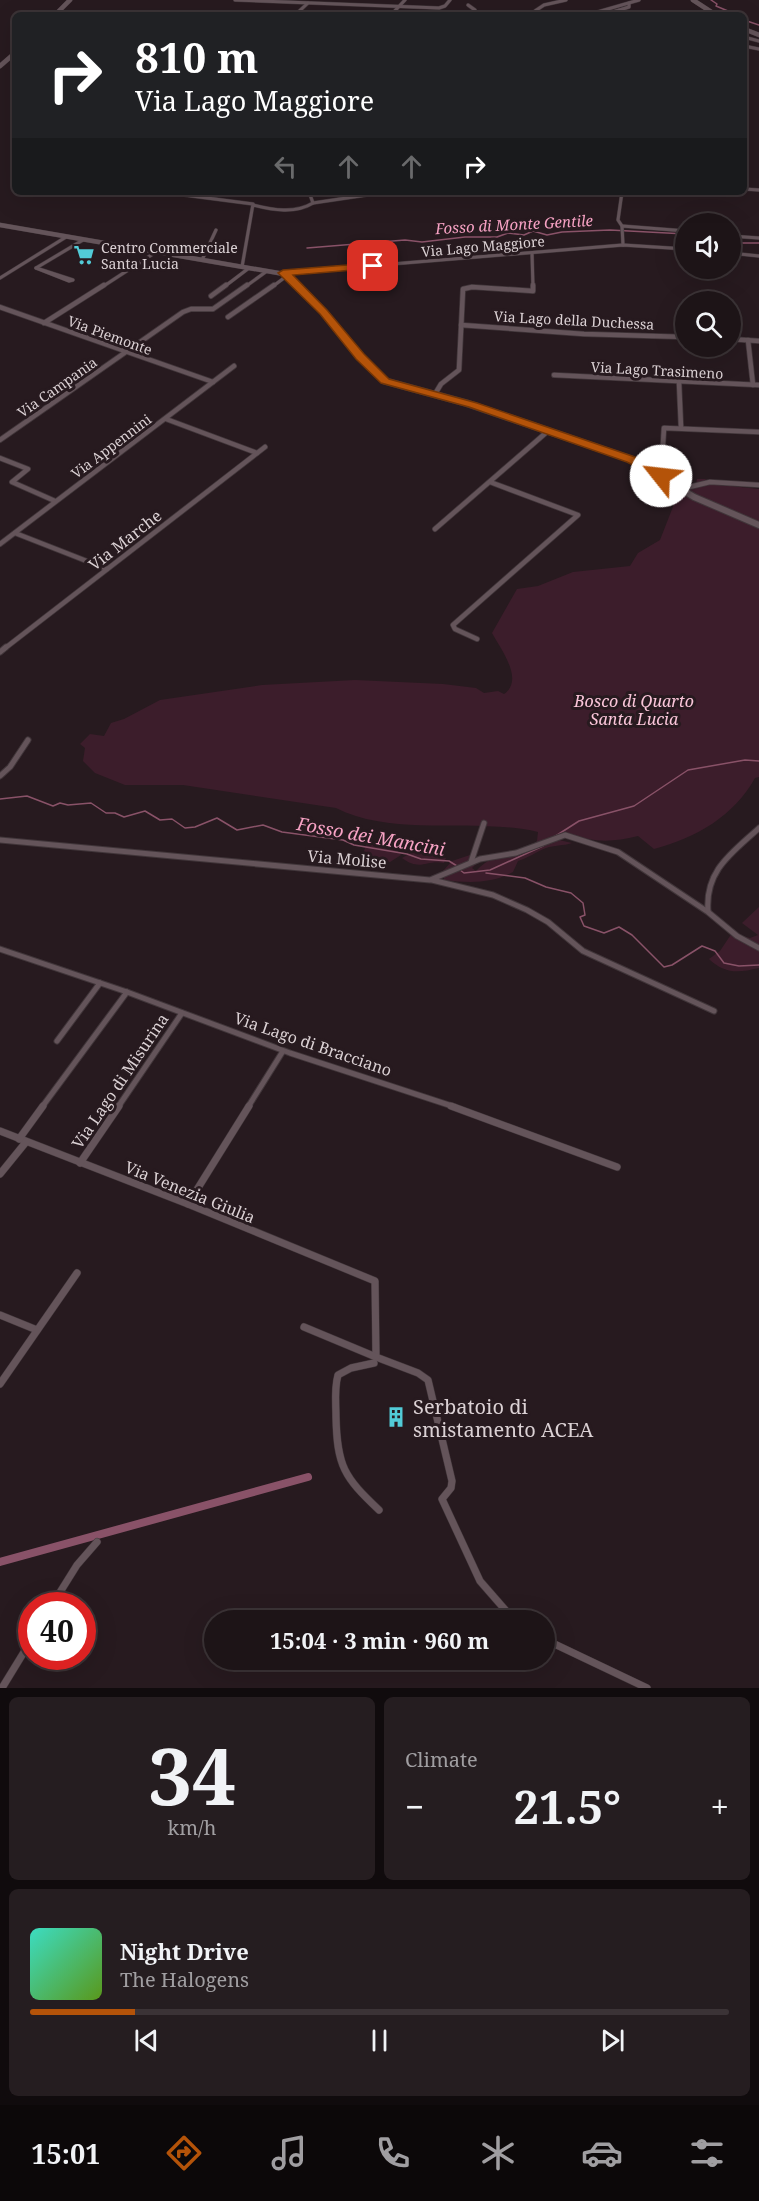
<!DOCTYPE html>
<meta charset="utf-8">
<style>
body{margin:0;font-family:"Noto Serif",serif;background:#251d20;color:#f1f3f6;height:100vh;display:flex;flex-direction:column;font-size:22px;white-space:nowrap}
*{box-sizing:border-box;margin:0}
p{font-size:20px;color:#a09ea1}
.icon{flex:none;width:33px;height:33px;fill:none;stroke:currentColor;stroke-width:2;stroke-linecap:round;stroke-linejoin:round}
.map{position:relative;height:1688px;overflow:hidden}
.panel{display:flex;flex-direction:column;gap:9px;padding:9px;background:#100b0d;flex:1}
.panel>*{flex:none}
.top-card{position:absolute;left:12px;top:12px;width:735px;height:183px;border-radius:9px;box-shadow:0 6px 24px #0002,0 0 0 2px #3b3336;background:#202124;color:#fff;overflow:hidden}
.tools{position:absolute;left:675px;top:213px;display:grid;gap:12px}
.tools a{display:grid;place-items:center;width:66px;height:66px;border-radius:50%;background:#1d1417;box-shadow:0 6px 24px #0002,0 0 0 2px #3b3336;font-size:30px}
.speed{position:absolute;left:18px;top:1592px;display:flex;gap:12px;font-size:30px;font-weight:700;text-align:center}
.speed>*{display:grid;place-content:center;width:78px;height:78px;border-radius:50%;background:#1d1417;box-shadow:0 6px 24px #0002,0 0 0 2px #3b3336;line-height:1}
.speed .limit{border:9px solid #d22;background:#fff;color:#111}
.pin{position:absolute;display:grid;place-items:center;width:51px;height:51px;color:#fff;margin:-26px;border-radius:12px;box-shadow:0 3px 9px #0006}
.me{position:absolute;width:66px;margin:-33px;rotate:299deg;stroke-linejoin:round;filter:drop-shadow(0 0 4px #0008)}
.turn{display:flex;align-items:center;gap:21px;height:126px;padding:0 24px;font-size:27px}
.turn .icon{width:78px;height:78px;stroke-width:2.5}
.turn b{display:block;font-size:42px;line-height:51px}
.lanes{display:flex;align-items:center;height:57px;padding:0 24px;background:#0003;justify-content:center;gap:30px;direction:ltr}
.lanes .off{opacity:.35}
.big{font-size:45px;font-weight:700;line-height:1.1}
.panel .tile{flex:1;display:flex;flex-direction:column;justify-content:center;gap:9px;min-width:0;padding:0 21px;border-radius:9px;background:#251d20}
.panel .dial{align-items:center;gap:0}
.dial b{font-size:78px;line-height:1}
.song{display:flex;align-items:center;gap:18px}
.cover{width:72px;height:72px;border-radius:9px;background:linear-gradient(135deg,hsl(170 70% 55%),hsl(90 70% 35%))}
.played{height:6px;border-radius:3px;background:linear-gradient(90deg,#b45309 15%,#3b3336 15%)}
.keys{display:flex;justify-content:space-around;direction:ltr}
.heat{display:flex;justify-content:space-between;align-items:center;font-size:33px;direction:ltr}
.panel .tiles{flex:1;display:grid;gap:9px;grid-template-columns:1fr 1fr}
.tile:last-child{grid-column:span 2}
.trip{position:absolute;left:204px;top:1610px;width:351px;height:60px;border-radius:30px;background:#1d1417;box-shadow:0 6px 24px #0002,0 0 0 2px #3b3336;font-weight:700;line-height:60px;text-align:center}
.tabs{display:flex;height:96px;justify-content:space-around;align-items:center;background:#0c0809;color:#a09ea1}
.tabs .icon{width:42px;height:42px}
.tabs .on{color:#b45309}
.tabs b{font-size:27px;color:#f1f3f6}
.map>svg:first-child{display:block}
</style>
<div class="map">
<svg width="759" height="1688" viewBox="0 0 759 1688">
<rect width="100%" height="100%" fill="#271a1f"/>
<!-- green -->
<g fill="#3c1d2b">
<path d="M697,479H705L712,484L759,489V777L755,778C734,816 696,838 654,849L638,836C613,842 595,843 571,834L559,840L572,843C563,846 554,845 546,848C536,852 528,858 518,861L513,872C492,884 468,883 444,880L443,871L452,861L470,855L479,861L472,868L476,871C490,857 502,853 522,855L537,841L538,832C474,817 396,838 336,808L183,785H125L95,773L83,761L85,748L80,744L90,734L104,736L111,723L124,719L160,700L262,685L355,680L443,684L476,688L484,693L498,691L504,694C525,680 500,648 492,633L517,589L538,586L573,572L630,566L638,553L660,540L676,499L681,493L690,494V488L696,484Z"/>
<polygon points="387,838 401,855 390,862 369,858 364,851 367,842"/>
<path d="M414,851L439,855L446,858L444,863C426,859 421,872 402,858Z"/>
<path d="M759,907V968C738,973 725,974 709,959L720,951L732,933L750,938L758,935L742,923Z"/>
</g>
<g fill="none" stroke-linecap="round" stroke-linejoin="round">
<!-- stream -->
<g stroke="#895268" stroke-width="1.5">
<polyline points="711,0 717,4 716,6 728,11 730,15"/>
<polyline points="744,20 759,25"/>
<polyline points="730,243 759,243"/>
<polyline points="307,248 405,240 422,242 465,237 497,237 508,233 524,235 533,231 547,235 562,232 610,230 686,234"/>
<polyline points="0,799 27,796 53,806 60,803 68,805 91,803 106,813 115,813 124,817 145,811 160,820 172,819 185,828 195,827 217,818 237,830 263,825 282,832 343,840 354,845 407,854 421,859 449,861 457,866"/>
<polyline points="554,837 579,821 634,806 688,770 745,760 759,761"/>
<polyline points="460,870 464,873 490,870 543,846"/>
<polyline points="486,873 525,878 546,887 571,893 583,903 585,915 580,917 584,926 604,933 619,927 632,935 664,967 672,965 702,946 715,951 724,963 739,966 759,965"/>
</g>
<!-- canal -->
<polyline stroke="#895268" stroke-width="8" points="0,1562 308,1477"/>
<!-- street-far3 casing -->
<g stroke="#41363a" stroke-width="4">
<g id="street-far3">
<polyline points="235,0 439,8 445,6 450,0"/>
<polyline points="468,5 475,10 470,15"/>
<polyline points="295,15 308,3"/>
<polyline points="391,15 405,0"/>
<polyline points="535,15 535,11 544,5 566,0"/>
<polyline points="587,15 639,0"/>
<polyline points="603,15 629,7 629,3"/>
<polyline points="666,15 677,12 688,15"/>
<polyline points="744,37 759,41"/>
<polyline points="744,46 759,49"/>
<polyline points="744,189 759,190"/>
<polyline points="161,192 253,204 242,267"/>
<polyline points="622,192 618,220 622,226"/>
<polyline points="313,203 387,192"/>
<path d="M253,205C273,210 295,214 313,203L309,192"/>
<polyline points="730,236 759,238"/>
<polyline points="623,245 622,226 686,231"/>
<polyline points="532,253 533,287"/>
<polyline points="730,253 759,256"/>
<polyline points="202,260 216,230"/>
<polygon points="36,268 73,280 69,281"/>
<polyline points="36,268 83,240"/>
<polyline points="283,273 623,245 686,249"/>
<polyline points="0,278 66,237"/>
<polyline points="102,287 156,252"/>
<polyline points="224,287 249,268"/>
<polyline points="245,287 267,271"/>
<polyline points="272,287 288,275"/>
</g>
</g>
<!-- street-far2 casing -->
<g stroke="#41363a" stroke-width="6">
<g id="street-far2">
<polyline points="211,296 226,285"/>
<polyline points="0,307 213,382"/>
<polyline points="228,317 274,285"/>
<polyline points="44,323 104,285"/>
<polyline points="461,325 584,334 686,337"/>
<polyline points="730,339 759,341"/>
<polyline points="748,340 753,385"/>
<polyline points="554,375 759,385"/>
<polyline points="679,382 681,427"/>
<polyline points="435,394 441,384 459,370 463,289 472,287 533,291 533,285"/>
<polyline points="166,419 257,453"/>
<polyline points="0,440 183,312 191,309 213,309 247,285"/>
<polyline points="0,458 28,469 12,482 55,501"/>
<polyline points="661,476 664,428 759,432"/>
<polyline points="681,489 710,482 759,485"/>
<polyline points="435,529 548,431"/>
<polyline points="15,533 107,569"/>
<polyline points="0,544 234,366"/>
<polyline points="477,639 455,629 453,625 578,515 490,482"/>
<polyline points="4,649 265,447"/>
</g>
</g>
<!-- street-far1 casing -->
<g stroke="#41363a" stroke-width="7">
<g id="street-far1">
<polyline points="0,652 6,647"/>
<polyline points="0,776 10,767 28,740"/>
<polyline points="0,840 430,880 480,859 516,853 565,835 618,852 708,912 737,936 759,948"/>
<polyline points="471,862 484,823"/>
<polyline points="432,880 493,895 527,910 548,922 583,951 714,1011"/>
<path d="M708,911C705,870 732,853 759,828"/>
<polyline points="0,949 127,992 290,1053 455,1107"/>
<polyline points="57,1041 100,983"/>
<polyline points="42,1107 127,992"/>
<polyline points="118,1107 182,1013"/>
<polyline points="248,1107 283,1051"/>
</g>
</g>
<!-- street casing -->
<g stroke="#41363a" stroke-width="8">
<g id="street">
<polyline points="451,1106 617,1167"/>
<polyline points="0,1131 188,1204 375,1281 376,1357 418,1373 428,1380 452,1481 451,1488 442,1499 480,1581 514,1620"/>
<polyline points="19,1139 43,1106"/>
<polyline points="80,1163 119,1106"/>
<polyline points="0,1174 26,1142"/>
<polyline points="188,1204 249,1106"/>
<polyline points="0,1315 37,1330"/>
<polyline points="304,1327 376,1357"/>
<path d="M374,1363L351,1368L338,1375C334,1389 336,1403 336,1417C337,1466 344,1477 379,1510"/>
<polyline points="0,1384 77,1273"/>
<polyline points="52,1605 77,1565 97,1542"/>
<polyline points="544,1639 647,1688"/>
<polyline points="2,1688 32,1639"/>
</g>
</g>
<!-- secondary-far1 casing -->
<g stroke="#41363a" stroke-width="5">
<g id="secondary-far1">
<polyline points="693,0 716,15"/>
<polyline points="55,15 70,0"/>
<polyline points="744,29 759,35"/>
<polyline points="0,66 15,53"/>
<polyline points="0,225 284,274 297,287"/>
</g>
</g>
<!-- secondary casing -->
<g stroke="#41363a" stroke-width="8">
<polyline id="secondary" points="296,285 324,312 360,357 385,381 466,403 636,461 694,497 759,525"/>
</g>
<!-- street-far3 -->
<use href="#street-far3" stroke="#64545a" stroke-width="3"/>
<!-- street-far2 -->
<use href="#street-far2" stroke="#64545a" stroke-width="4.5"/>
<!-- street-far1 -->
<use href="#street-far1" stroke="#64545a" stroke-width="5"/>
<!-- street -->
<use href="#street" stroke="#64545a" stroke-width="7"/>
<!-- secondary-far1 -->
<use href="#secondary-far1" stroke="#64545a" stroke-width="4.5"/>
<!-- secondary -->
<use href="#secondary" stroke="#64545a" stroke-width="6"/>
</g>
<!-- route -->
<polygon fill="#b45309" stroke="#753606" stroke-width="1.5" points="373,263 378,266 377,268 293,275 327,310 364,354 389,379 477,403 635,457 665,473 665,478 657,478 627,462 469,407 381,383 356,359 320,314 278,273 283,270"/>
<!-- icons -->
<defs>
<g id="supermarket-bare" transform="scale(1.62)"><path d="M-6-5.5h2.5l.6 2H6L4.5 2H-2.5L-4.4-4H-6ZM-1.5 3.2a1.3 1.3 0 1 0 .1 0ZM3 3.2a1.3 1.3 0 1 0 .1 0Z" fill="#52cbd7" stroke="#271a1f" stroke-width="2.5" paint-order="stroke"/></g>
<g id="building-bare" transform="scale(1.62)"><path d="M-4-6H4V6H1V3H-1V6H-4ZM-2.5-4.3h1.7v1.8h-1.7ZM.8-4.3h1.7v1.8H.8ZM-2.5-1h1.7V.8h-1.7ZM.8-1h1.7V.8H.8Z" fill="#52cbd7" stroke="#271a1f" stroke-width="2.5" paint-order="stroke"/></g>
</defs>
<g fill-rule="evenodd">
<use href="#supermarket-bare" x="84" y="255"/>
<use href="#building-bare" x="396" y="1417"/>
</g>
<g text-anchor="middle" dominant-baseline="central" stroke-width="6" stroke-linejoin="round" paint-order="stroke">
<!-- far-street labels -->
<g font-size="14" fill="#dbd1d4" stroke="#271a1f">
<text transform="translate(483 246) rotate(-5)">Via Lago Maggiore</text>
<text transform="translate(574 320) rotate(3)">Via Lago della Duchessa</text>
<text transform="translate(110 335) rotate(20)">Via Piemonte</text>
<text transform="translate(657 370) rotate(3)">Via Lago Trasimeno</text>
<text transform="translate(57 387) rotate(-35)">Via Campania</text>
<text transform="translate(111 446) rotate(-37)">Via Appennini</text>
</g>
<!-- far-poi labels -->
<g font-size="14" fill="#dbd1d4" stroke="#271a1f" text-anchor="start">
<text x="101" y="247">Centro Commerciale<tspan x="101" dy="16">Santa Lucia</tspan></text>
</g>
<!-- far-water labels -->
<g font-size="15" font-style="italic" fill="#f7a2c4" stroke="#271a1f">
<text transform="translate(514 224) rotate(-3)">Fosso di Monte Gentile</text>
</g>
<!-- street labels -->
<g font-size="16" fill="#dbd1d4" stroke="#271a1f">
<text transform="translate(125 540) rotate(-38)">Via Marche</text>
<text transform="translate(347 859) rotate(5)">Via Molise</text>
<text transform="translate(313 1044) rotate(19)">Via Lago di Bracciano</text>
<text transform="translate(120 1081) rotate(-56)">Via Lago di Misurina</text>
<text transform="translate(190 1192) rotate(22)">Via Venezia Giulia</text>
</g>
<!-- park labels -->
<g font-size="16" font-style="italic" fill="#fbc6da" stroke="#271a1f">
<text x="634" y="701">Bosco di Quarto<tspan x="634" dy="18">Santa Lucia</tspan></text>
</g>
<!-- water labels -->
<g font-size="18" font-style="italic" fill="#f7a2c4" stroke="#271a1f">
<text transform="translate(371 836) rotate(10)">Fosso dei Mancini</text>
</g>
<!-- near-poi labels -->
<g font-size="20" fill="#dbd1d4" stroke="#271a1f" text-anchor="start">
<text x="413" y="1406">Serbatoio di<tspan x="413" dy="23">smistamento ACEA</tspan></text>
</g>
</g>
</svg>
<div class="tools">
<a><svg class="icon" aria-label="sound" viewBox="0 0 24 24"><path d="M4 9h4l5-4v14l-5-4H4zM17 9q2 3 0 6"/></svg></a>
<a><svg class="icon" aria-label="search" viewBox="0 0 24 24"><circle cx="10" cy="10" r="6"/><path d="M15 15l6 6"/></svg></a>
</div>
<div class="speed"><div class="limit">40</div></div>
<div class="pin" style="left:373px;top:266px;background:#d93025"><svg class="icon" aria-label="arrive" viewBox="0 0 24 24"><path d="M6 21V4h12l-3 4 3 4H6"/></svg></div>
<svg class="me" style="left:661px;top:476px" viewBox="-20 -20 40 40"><circle r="19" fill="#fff"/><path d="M0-13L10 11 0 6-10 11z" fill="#b45309"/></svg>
<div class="trip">15:04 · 3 min · 960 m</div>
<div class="top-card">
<div class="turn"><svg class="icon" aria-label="right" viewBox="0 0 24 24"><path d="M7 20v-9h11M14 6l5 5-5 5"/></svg><div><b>810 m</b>Via Lago Maggiore</div></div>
<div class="lanes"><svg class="icon off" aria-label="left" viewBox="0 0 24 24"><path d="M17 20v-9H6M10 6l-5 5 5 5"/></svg><svg class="icon off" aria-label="ahead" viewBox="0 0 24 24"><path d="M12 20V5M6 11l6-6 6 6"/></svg><svg class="icon off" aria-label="ahead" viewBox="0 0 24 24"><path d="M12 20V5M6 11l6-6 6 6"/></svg><svg class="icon" aria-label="right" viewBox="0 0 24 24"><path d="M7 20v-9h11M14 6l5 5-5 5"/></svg></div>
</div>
</div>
<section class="panel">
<div class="tiles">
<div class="tile dial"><b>34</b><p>km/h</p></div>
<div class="tile"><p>Climate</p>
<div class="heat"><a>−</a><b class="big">21.5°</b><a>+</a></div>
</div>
<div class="tile">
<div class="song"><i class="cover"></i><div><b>Night Drive</b><p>The Halogens</p></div></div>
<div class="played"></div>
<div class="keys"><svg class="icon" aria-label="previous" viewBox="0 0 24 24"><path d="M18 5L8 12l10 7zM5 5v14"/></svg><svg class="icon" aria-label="pause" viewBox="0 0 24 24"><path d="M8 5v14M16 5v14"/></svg><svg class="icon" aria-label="next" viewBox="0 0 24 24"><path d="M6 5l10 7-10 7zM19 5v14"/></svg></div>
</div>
</div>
</section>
<nav class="tabs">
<b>15:01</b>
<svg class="icon on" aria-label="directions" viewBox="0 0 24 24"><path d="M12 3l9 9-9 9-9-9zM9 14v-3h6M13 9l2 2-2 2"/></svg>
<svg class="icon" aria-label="music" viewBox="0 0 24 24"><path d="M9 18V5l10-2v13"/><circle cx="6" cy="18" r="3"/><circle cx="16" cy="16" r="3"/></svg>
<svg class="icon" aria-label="phone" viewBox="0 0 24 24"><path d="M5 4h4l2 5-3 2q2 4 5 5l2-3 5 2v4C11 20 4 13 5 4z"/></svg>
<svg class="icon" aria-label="climate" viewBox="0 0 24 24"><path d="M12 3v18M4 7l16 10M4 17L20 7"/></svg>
<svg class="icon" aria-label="car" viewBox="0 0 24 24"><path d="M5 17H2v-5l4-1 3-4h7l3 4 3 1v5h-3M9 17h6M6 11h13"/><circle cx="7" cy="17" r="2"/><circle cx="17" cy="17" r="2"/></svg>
<svg class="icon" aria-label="filters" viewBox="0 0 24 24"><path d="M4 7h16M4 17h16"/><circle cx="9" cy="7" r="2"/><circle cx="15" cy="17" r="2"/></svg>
</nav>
